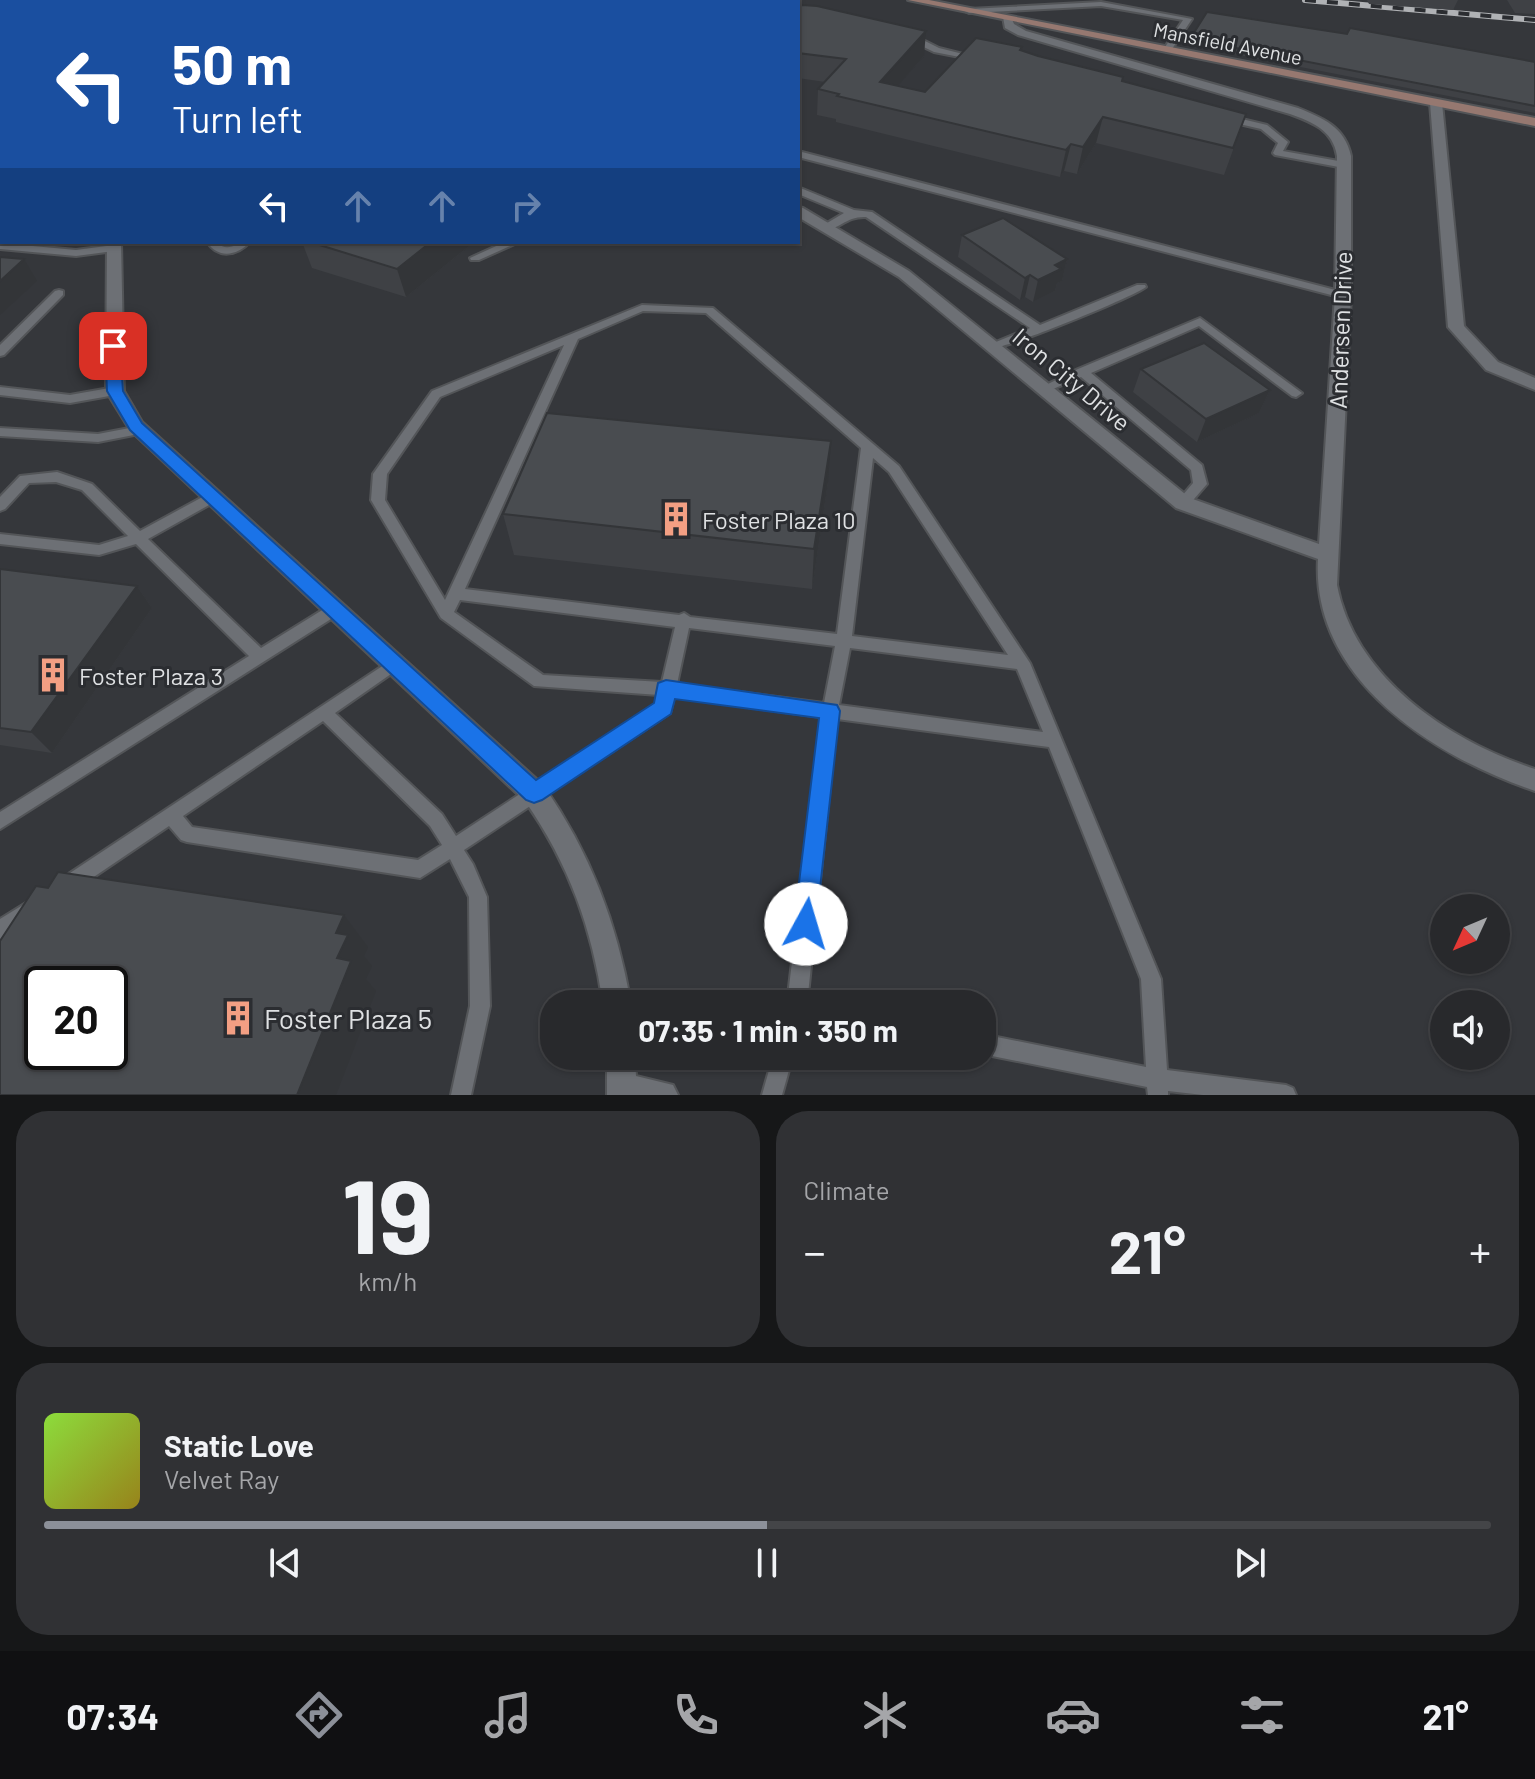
<!DOCTYPE html>
<meta charset="utf-8">
<style>
body{margin:0;font-family:Barlow,sans-serif;background:#303134;color:#f1f3f6;height:100vh;display:flex;flex-direction:column;font-size:30px;white-space:nowrap}
*{box-sizing:border-box;margin:0}
p{font-size:26px;color:#a5a6a9}
.icon{flex:none;width:44px;height:44px;fill:none;stroke:currentColor;stroke-width:2;stroke-linecap:round;stroke-linejoin:round}
.map{position:relative;height:1095px;overflow:hidden}
.side{display:flex;flex-direction:column;gap:16px;padding:16px;background:#161718;flex:1}
.side>*{flex:none}
.guide{position:absolute;left:0px;top:0px;width:800px;height:244px;box-shadow:0 2px 6px #0004,0 0 0 2px #444548;background:#1a4fa0;color:#fff;overflow:hidden}
.needle{width:52px;rotate:226deg}
.controls{position:absolute;left:1430px;top:894px;display:grid;gap:16px}
.controls a{display:grid;place-items:center;width:80px;height:80px;border-radius:50%;background:#28292c;box-shadow:0 2px 6px #0004,0 0 0 2px #444548;font-size:40px}
.speed{position:absolute;left:24px;top:966px;display:flex;gap:16px;font-size:40px;font-weight:700;text-align:center}
.speed>*{display:grid;place-content:center;width:104px;height:104px;border-radius:50%;background:#28292c;box-shadow:0 2px 6px #0004,0 0 0 2px #444548;line-height:1}
.speed .limit{border:4px solid #111;border-radius:12px;background:#fff;color:#111}
.pin{position:absolute;display:grid;place-items:center;width:68px;height:68px;color:#fff;margin:-34px;border-radius:16px;box-shadow:0 4px 12px #0006}
.me{position:absolute;width:88px;margin:-44px;rotate:6deg;stroke-linejoin:round;filter:drop-shadow(0 0 6px #0008)}
.turn{display:flex;align-items:center;gap:28px;height:168px;padding:0 40px;font-size:36px}
.turn .icon{width:104px;height:104px;stroke-width:2.5}
.turn b{display:block;font-size:56px;line-height:68px}
.lanes{display:flex;align-items:center;height:76px;padding:0 40px;background:#0003;justify-content:center;gap:40px;direction:ltr}
.lanes .off{opacity:.35}
.big{font-size:60px;font-weight:700;line-height:1.1}
.side .card{flex:1;display:flex;flex-direction:column;justify-content:center;gap:12px;min-width:0;padding:0 28px;border-radius:32px;background:#303134}
.side .dial{align-items:center;gap:0}
.dial b{font-size:104px;line-height:1}
.song{display:flex;align-items:center;gap:24px}
.cover{width:96px;height:96px;border-radius:12px;background:linear-gradient(135deg,hsl(90 70% 55%),hsl(50 70% 35%))}
.played{height:8px;border-radius:4px;background:linear-gradient(90deg,#8c9099 50%,#444548 50%)}
.keys{display:flex;justify-content:space-around;direction:ltr}
.heat{display:flex;justify-content:space-between;align-items:center;font-size:44px;direction:ltr}
.side .tiles{flex:1;display:grid;gap:16px;grid-template-columns:1fr 1fr}
.card:last-child{grid-column:span 2}
.trip{position:absolute;left:540px;top:990px;width:456px;height:80px;border-radius:32px;background:#28292c;box-shadow:0 2px 6px #0004,0 0 0 2px #444548;font-weight:700;line-height:80px;text-align:center}
.dock{display:flex;height:128px;justify-content:space-around;align-items:center;background:#101012;color:#a5a6a9}
.dock .icon{width:56px;height:56px}
.dock .on{color:#8c9099}
.dock b{font-size:36px;color:#f1f3f6}
.map>svg:first-child{display:block}
</style>
<div class="map">
<svg width="1535" height="1095" viewBox="0 0 1535 1095">
<rect width="100%" height="100%" fill="#35373b"/>
<g fill="none" stroke-linecap="round" stroke-linejoin="round">
<!-- service casing -->
<g stroke="#535558" stroke-width="4">
<g id="service">
<polygon points="137,0 145,0 147,2 139,2"/>
<polygon points="1101,2 1192,19 1170,52 1167,52 1163,50 1183,20 1101,6 969,13 965,11 969,9"/>
<polygon points="905,34 911,34 939,48 979,58 975,60 934,52 905,38"/>
<rect x="0" y="77" width="2" height="4"/>
<polygon points="0,99 2,100 2,106 0,105"/>
<polygon points="1225,115 1267,125 1288,142 1283,151 1344,162 1349,165 1344,168 1275,155 1273,153 1278,143 1261,129 1222,120 1222,116"/>
<polygon points="798,151 1347,293 1348,295 1347,297 1339,297 798,157"/>
<rect x="0" y="170" width="2" height="6"/>
<path d="M798,187L854,210L872,212L1040,325L1137,285H1145L1146,287C1133,297 1004,350 991,348V344L1030,328L866,217C845,216 839,231 822,230V226L844,213L798,194Z"/>
<rect x="0" y="208" width="2" height="6"/>
<path d="M207,242H217C228,254 235,242 250,242C237,256 218,259 207,242Z"/>
<polygon points="505,242 519,242 479,260 471,260 470,258"/>
<polygon points="0,243 76,250 114,245 119,248 114,251 76,256 0,249"/>
<polygon points="59,290 63,291 63,295 4,355 0,356 0,345 55,291"/>
<path d="M642,305L713,308L899,466L1030,663L1161,979L1167,1070L1286,1085L1293,1088L1296,1095H1203L1168,1091V1095H1148L1147,1087L982,1054V1034L1146,1067L1141,979L1049,747L837,719L807,1004H787L821,717L674,697L670,713L464,850L473,864L487,897L490,1006L471,1095H451L470,1006L469,897L450,859L420,878L187,842L181,840L169,826L73,891L67,894L61,891L58,885L61,879L396,657L401,659L404,663L401,667L335,713L442,814L456,836L657,704L659,695L534,686L441,618L371,500L373,474L432,391ZM643,311L706,313L861,448L837,634L690,617L684,613L679,615L465,589L578,339ZM564,345L445,600L385,500L387,474L440,397ZM873,458L889,472L1008,655L852,636ZM460,600L675,627L662,682L543,675L454,612ZM689,628L835,646L824,703L677,684ZM850,648L1017,669L1043,732L839,705ZM323,721L430,826L442,845L418,860L192,827L183,816Z"/>
<polygon points="1200,318 1302,393 1296,397 1292,396 1199,326 1091,373 1202,465 1207,484 1188,506 1183,508 1176,503 1193,483 1191,470 1081,377 1046,392 1040,388 1078,369"/>
<polygon points="0,387 70,395 115,387 121,391 115,395 70,403 0,395"/>
<polygon points="140,426 146,430 144,433 98,442 0,436 0,428 98,434"/>
<polygon points="57,472 92,484 140,531 208,494 218,494 220,497 218,500 148,539 261,648 332,604 342,604 344,608 342,612 0,829 0,812 249,656 136,544 99,555 0,544 0,534 99,545 128,536 82,490 56,482 29,483 5,509 0,511 0,497 20,476"/>
<polygon points="26,903 33,906 35,912 33,918 0,939 0,919"/>
<polygon points="773,1056 793,1056 782,1095 762,1095"/>
</g>
</g>
<!-- minor casing -->
<g stroke="#535558" stroke-width="4">
<g id="minor">
<polygon points="83,0 95,0 96,2 84,2"/>
<path d="M1003,17H1011L1014,24L1026,31L1298,108C1323,118 1345,127 1351,156V295L1337,585C1355,679 1450,741 1535,769V791C1435,757 1311,680 1318,559L1176,508L899,277L798,217V207L803,208L909,271L1190,498L1319,544L1335,295L1337,156C1333,130 1312,122 1290,114L1018,35L1005,28Z"/>
<polygon points="1436,99 1442,103 1464,326 1498,362 1535,378 1535,390 1486,370 1448,327 1430,103"/>
<path d="M107,242H121L124,391L142,422L543,785C590,852 617,923 631,1004H603C592,928 569,864 525,801L130,430L106,391Z"/>
<polygon points="607,1056 635,1056 636,1076 673,1085 678,1095 607,1095"/>
</g>
</g>
<!-- secondary casing -->
<g stroke="#535558" stroke-width="4">
<polygon id="secondary" points="908,0 929,0 1535,118 1535,126"/>
</g>
<!-- service -->
<use href="#service" fill="#6d7075" fill-rule="evenodd"/>
<!-- minor -->
<use href="#minor" fill="#6d7075" fill-rule="evenodd"/>
<!-- secondary -->
<use href="#secondary" fill="#967870" fill-rule="evenodd"/>
<!-- rail casing -->
<g stroke="#b0b2b5" stroke-width="6">
<polyline id="rail" points="1305,0 1535,20"/>
</g>
<!-- rail -->
<use href="#rail" stroke="#2b2d31" stroke-width="4" stroke-dasharray="11" stroke-linecap="butt"/>
</g>
<!-- wall -->
<g fill="#3f4145">
<polygon points="1367,0 1458,0 1453,10 1369,4"/>
<polygon points="1507,0 1535,0 1535,14 1515,13"/>
<polygon points="798,9 924,56 897,86 925,92 1021,50 1122,81 1246,114 1224,175 1096,143 1077,174 1064,171 1060,177 836,122 836,119 817,115 818,89 825,82 798,78"/>
<polygon points="1347,34 1535,62 1535,113 1188,45 1190,39"/>
<polygon points="962,235 1067,259 1062,281 1057,283 1055,291 1033,302 1025,297 1020,300 958,257"/>
<polygon points="302,242 474,242 406,297 312,268"/>
<polygon points="1141,369 1270,390 1259,413 1197,442 1133,392"/>
<polygon points="828,482 812,589 514,555 503,514"/>
<polygon points="0,569 137,586 152,608 52,753 0,745"/>
</g>
<!-- shaded-wall -->
<g fill="#333538">
<polygon points="2,21 2,47 0,48 0,22"/>
<polygon points="926,31 924,56 880,106 880,82"/>
<polygon points="2,108 2,137 0,138 0,109"/>
<polygon points="1103,117 1096,143 1077,174 1083,147"/>
<polygon points="1071,144 1064,171 1060,177 1066,150"/>
<polygon points="431,242 474,242 406,297 397,269"/>
<polygon points="24,259 37,281 0,315 0,281"/>
<polygon points="1067,259 1062,281 1057,283 1055,291 1033,302 1038,280 1055,265"/>
<polygon points="1030,275 1025,297 1020,300 1025,278"/>
<polygon points="1270,390 1259,413 1197,442 1206,419"/>
<polygon points="831,441 828,482 812,589 814,549"/>
<polygon points="137,586 152,608 52,753 31,732"/>
<polygon points="344,915 368,947 364,956 372,966 366,979 376,991 336,1095 297,1095 337,958 336,933"/>
</g>
<!-- building -->
<g fill="#494c50" stroke="#333538" stroke-width="2" fill-rule="evenodd">
<polygon points="802,5 817,6 926,31 880,82 925,92 976,38 1022,47 1020,50 1038,56 1123,77 1122,81 1246,114 1233,148 1103,117 1083,147 1071,144 1066,150 837,96 839,94 818,89 846,59 798,53 798,9"/>
<polygon points="1207,12 1347,34 1350,28 1535,62 1535,106 1190,39"/>
<polygon points="1003,218 1067,259 1055,265 1061,269 1038,280 1030,275 1025,278 962,235"/>
<polygon points="310,242 431,242 397,269"/>
<polygon points="0,257 24,259 0,281"/>
<polygon points="1204,343 1270,390 1206,419 1141,369"/>
<polygon points="547,413 831,441 814,549 503,514"/>
<polygon points="0,569 137,586 31,732 0,728"/>
<path d="M58,872L344,915L336,933L348,935L337,958L351,961L297,1095H0V941L36,886L48,888ZM42,984H110V1052H42Z"/>
</g>
<!-- route -->
<polygon fill="#1a73e8" stroke="#114b97" stroke-width="2" points="113,342 120,346 123,391 142,423 536,780 654,703 658,683 666,680 837,705 840,711 815,933 806,936 798,933 794,924 819,718 675,699 671,714 542,800 534,803 526,800 130,430 107,391 105,346"/>
<!-- icons -->
<defs>
<g id="building-bare" transform="scale(2.76)"><path d="M-4-6H4V6H1V3H-1V6H-4ZM-2.5-4.3h1.7v1.8h-1.7ZM.8-4.3h1.7v1.8H.8ZM-2.5-1h1.7V.8h-1.7ZM.8-1h1.7V.8H.8Z" fill="#f39f83" stroke="#2b2d31" stroke-width="2.5" paint-order="stroke"/></g>
</defs>
<g fill-rule="evenodd">
<use href="#building-bare" x="676" y="519"/>
<use href="#building-bare" x="53" y="675"/>
<use href="#building-bare" x="238" y="1018"/>
</g>
<g text-anchor="middle" dominant-baseline="central" stroke-width="6" stroke-linejoin="round" paint-order="stroke">
<!-- far-street labels -->
<g font-size="20" fill="#dfe1e3" stroke="#2b2d31">
<text transform="translate(1228 43) rotate(11)">Mansfield Avenue</text>
</g>
<!-- street labels -->
<g font-size="24" fill="#dfe1e3" stroke="#2b2d31">
<text transform="translate(1340 330) rotate(-88)">Andersen Drive</text>
<text transform="translate(1072 379) rotate(40)">Iron City Drive</text>
</g>
<!-- poi labels -->
<g font-size="24" fill="#dfe1e3" stroke="#2b2d31" text-anchor="start">
<text x="702" y="519">Foster Plaza 10</text>
<text x="79" y="675">Foster Plaza 3</text>
</g>
<!-- near-poi labels -->
<g font-size="28" fill="#dfe1e3" stroke="#2b2d31" text-anchor="start">
<text x="264" y="1018">Foster Plaza 5</text>
</g>
</g>
</svg>
<div class="controls">
<a><svg class="needle" viewBox="-14 -14 28 28"><path d="M0-13l5 13h-10z" fill="#e53935"/><path d="M0 13l5-13h-10z" fill="#a5a6a9"/></svg></a>
<a><svg class="icon" aria-label="sound" viewBox="0 0 24 24"><path d="M4 9h4l5-4v14l-5-4H4zM17 9q2 3 0 6"/></svg></a>
</div>
<div class="speed"><div class="limit">20</div></div>
<div class="pin" style="left:113px;top:346px;background:#d93025"><svg class="icon" aria-label="arrive" viewBox="0 0 24 24"><path d="M6 21V4h12l-3 4 3 4H6"/></svg></div>
<svg class="me" style="left:806px;top:924px" viewBox="-20 -20 40 40"><circle r="19" fill="#fff"/><path d="M0-13L10 11 0 6-10 11z" fill="#1a73e8"/></svg>
<div class="trip">07:35 · 1 min · 350 m</div>
<div class="guide">
<div class="turn"><svg class="icon" aria-label="left" viewBox="0 0 24 24"><path d="M17 20v-9H6M10 6l-5 5 5 5"/></svg><div><b>50 m</b>Turn left</div></div>
<div class="lanes"><svg class="icon" aria-label="left" viewBox="0 0 24 24"><path d="M17 20v-9H6M10 6l-5 5 5 5"/></svg><svg class="icon off" aria-label="ahead" viewBox="0 0 24 24"><path d="M12 20V5M6 11l6-6 6 6"/></svg><svg class="icon off" aria-label="ahead" viewBox="0 0 24 24"><path d="M12 20V5M6 11l6-6 6 6"/></svg><svg class="icon off" aria-label="right" viewBox="0 0 24 24"><path d="M7 20v-9h11M14 6l5 5-5 5"/></svg></div>
</div>
</div>
<section class="side">
<div class="tiles">
<div class="card dial"><b>19</b><p>km/h</p></div>
<div class="card"><p>Climate</p>
<div class="heat"><a>−</a><b class="big">21°</b><a>+</a></div>
</div>
<div class="card">
<div class="song"><i class="cover"></i><div><b>Static Love</b><p>Velvet Ray</p></div></div>
<div class="played"></div>
<div class="keys"><svg class="icon" aria-label="previous" viewBox="0 0 24 24"><path d="M18 5L8 12l10 7zM5 5v14"/></svg><svg class="icon" aria-label="pause" viewBox="0 0 24 24"><path d="M8 5v14M16 5v14"/></svg><svg class="icon" aria-label="next" viewBox="0 0 24 24"><path d="M6 5l10 7-10 7zM19 5v14"/></svg></div>
</div>
</div>
</section>
<nav class="dock">
<b>07:34</b>
<svg class="icon on" aria-label="directions" viewBox="0 0 24 24"><path d="M12 3l9 9-9 9-9-9zM9 14v-3h6M13 9l2 2-2 2"/></svg>
<svg class="icon" aria-label="music" viewBox="0 0 24 24"><path d="M9 18V5l10-2v13"/><circle cx="6" cy="18" r="3"/><circle cx="16" cy="16" r="3"/></svg>
<svg class="icon" aria-label="phone" viewBox="0 0 24 24"><path d="M5 4h4l2 5-3 2q2 4 5 5l2-3 5 2v4C11 20 4 13 5 4z"/></svg>
<svg class="icon" aria-label="climate" viewBox="0 0 24 24"><path d="M12 3v18M4 7l16 10M4 17L20 7"/></svg>
<svg class="icon" aria-label="car" viewBox="0 0 24 24"><path d="M5 17H2v-5l4-1 3-4h7l3 4 3 1v5h-3M9 17h6M6 11h13"/><circle cx="7" cy="17" r="2"/><circle cx="17" cy="17" r="2"/></svg>
<svg class="icon" aria-label="filters" viewBox="0 0 24 24"><path d="M4 7h16M4 17h16"/><circle cx="9" cy="7" r="2"/><circle cx="15" cy="17" r="2"/></svg>
<b>21°</b>
</nav>
